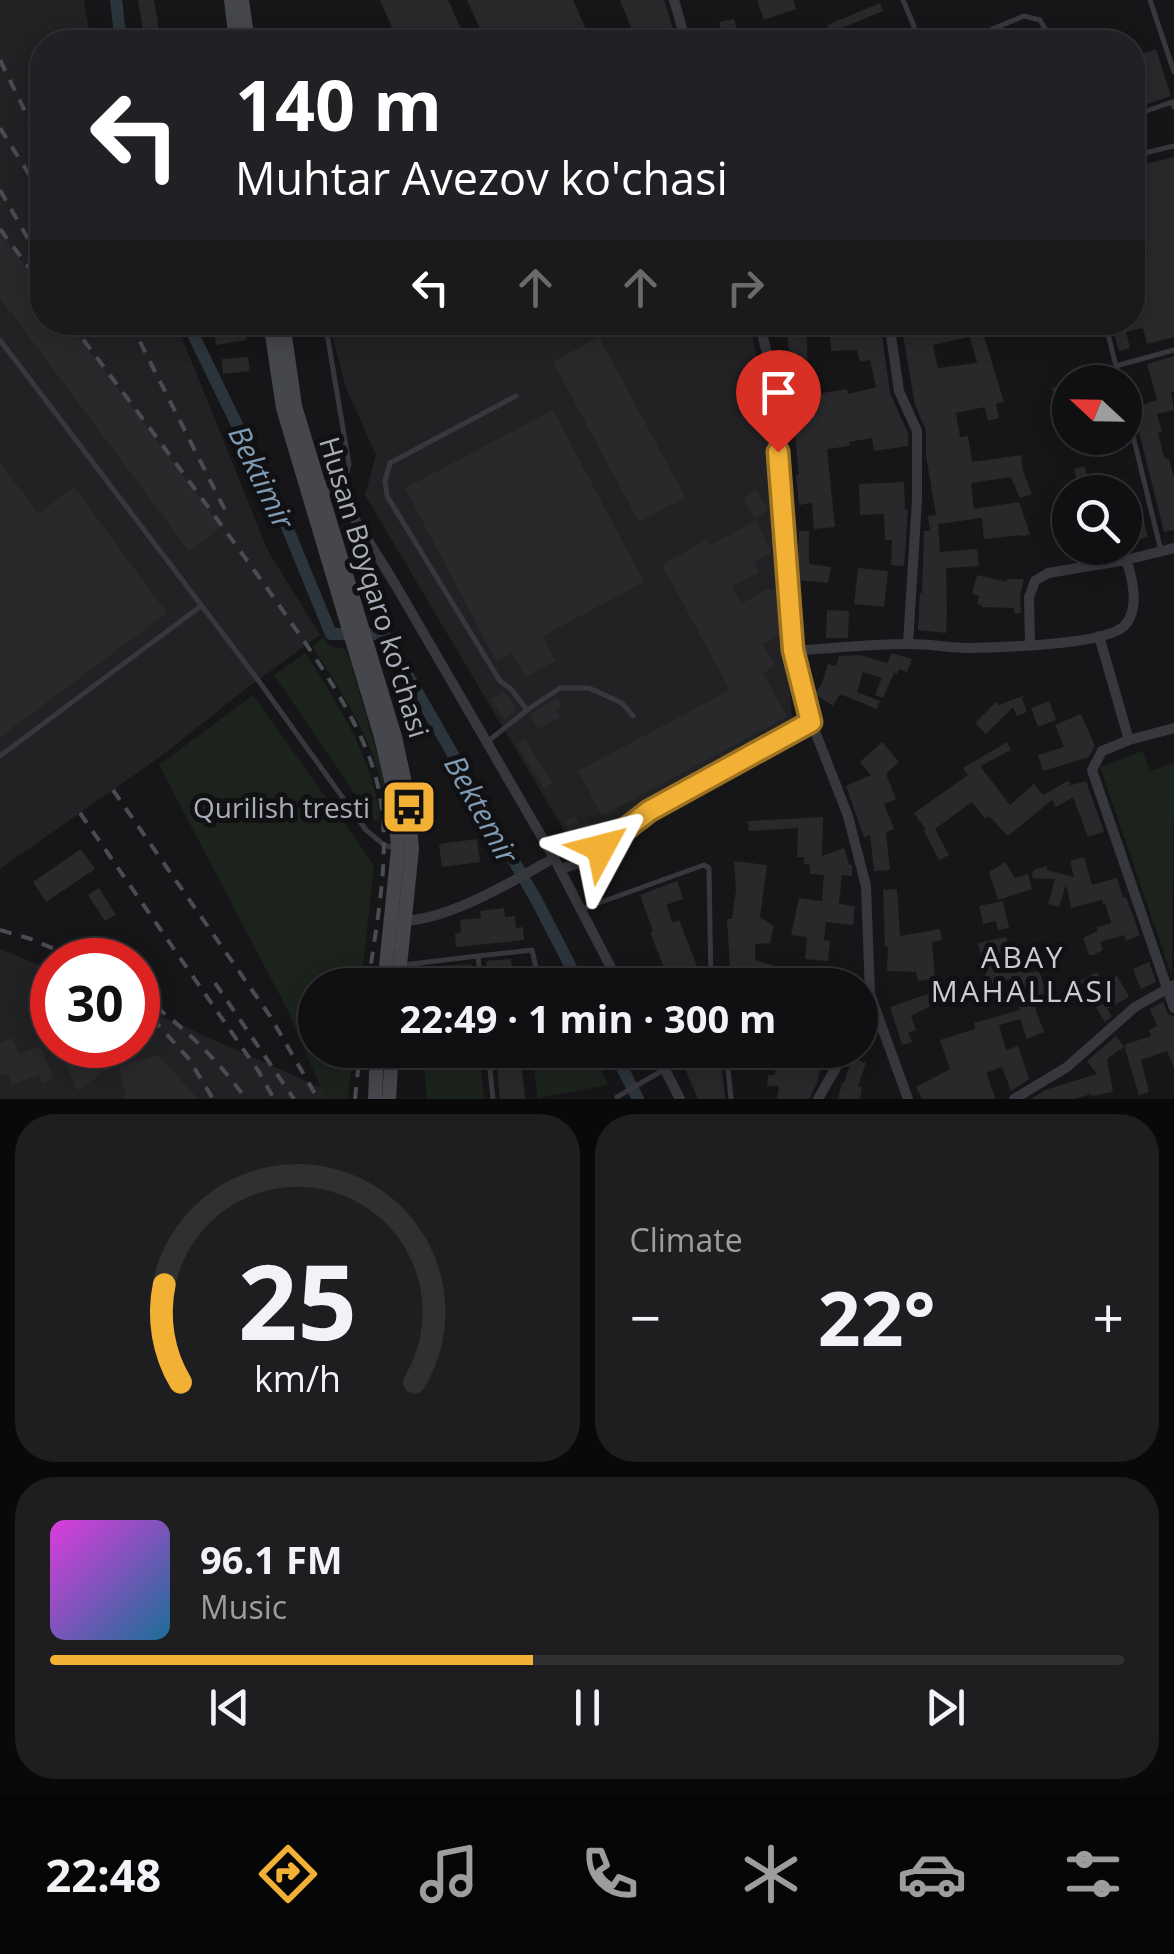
<!DOCTYPE html>
<meta charset="utf-8">
<style>
body{margin:0;font-family:"Open Sans",sans-serif;background:#1e1e20;color:#f1f3f6;height:100vh;display:flex;flex-direction:column;font-size:38px;white-space:nowrap}
*{box-sizing:border-box;margin:0}
p{font-size:32px;color:#9c9d9f}
.icon{flex:none;width:55px;height:55px;fill:none;stroke:currentColor;stroke-width:2;stroke-linecap:round;stroke-linejoin:round}
.map{position:relative;height:1099px;overflow:hidden}
.sheet{display:flex;flex-direction:column;gap:15px;padding:15px;background:#09090a;flex:1}
.sheet>*{flex:none}
.banner{position:absolute;left:30px;top:30px;width:1115px;height:305px;border-radius:40px;box-shadow:0 5px 25px #0003,0 0 0 2px #303032;background:#202124;color:#fff;overflow:hidden}
.needle{width:65px;rotate:292deg}
.controls{position:absolute;left:1052px;top:365px;display:grid;gap:20px}
.controls a{display:grid;place-items:center;width:90px;height:90px;border-radius:50%;background:#101012;box-shadow:0 5px 25px #0003,0 0 0 2px #303032;font-size:50px}
.speed{position:absolute;left:30px;top:938px;display:flex;gap:20px;font-size:50px;font-weight:700;text-align:center}
.speed>*{display:grid;place-content:center;width:130px;height:130px;border-radius:50%;background:#101012;box-shadow:0 5px 25px #0003,0 0 0 2px #303032;line-height:1}
.speed .limit{border:15px solid #d22;background:#fff;color:#111}
.pin{position:absolute;display:grid;place-items:center;width:85px;height:85px;color:#fff;margin:-102px -42px;border-radius:50% 50% 50% 0;rotate:-45deg;box-shadow:0 0 10px #0007}
.pin .icon{rotate:45deg}
.me{position:absolute;width:110px;margin:-55px;rotate:52deg;stroke-linejoin:round;filter:drop-shadow(0 0 8px #0008)}
.turn{display:flex;align-items:center;gap:35px;height:210px;padding:0 40px;font-size:45px}
.turn .icon{width:130px;height:130px;stroke-width:2.5}
.turn b{display:block;font-size:70px;line-height:85px}
.lanes{display:flex;align-items:center;height:95px;padding:0 40px;background:#0003;justify-content:center;gap:50px;direction:ltr}
.lanes .off{opacity:.35}
.big{font-size:75px;font-weight:700;line-height:1.1}
.sheet .tile{flex:1;display:flex;flex-direction:column;justify-content:center;gap:15px;min-width:0;padding:0 35px;border-radius:40px;background:#1e1e20}
.sheet .dial{align-items:center;gap:0}
.dial svg{height:260px;overflow:visible;fill:none;stroke:#303032;stroke-width:7;stroke-linecap:round;text-anchor:middle}
.dial text{fill:#f1f3f6;stroke:none}
.song{display:flex;align-items:center;gap:30px}
.cover{width:120px;height:120px;border-radius:15px;background:linear-gradient(135deg,hsl(300 70% 55%),hsl(200 70% 35%))}
.played{height:10px;border-radius:5px;background:linear-gradient(90deg,#f2b134 45%,#303032 45%)}
.keys{display:flex;justify-content:space-around;direction:ltr}
.heat{display:flex;justify-content:space-between;align-items:center;font-size:55px;direction:ltr}
.sheet .tiles{flex:1;display:grid;gap:15px;grid-template-columns:1fr 1fr}
.tile:last-child{grid-column:span 2}
.trip{position:absolute;left:298px;top:968px;width:580px;height:100px;border-radius:50px;background:#101012;box-shadow:0 5px 25px #0003,0 0 0 2px #303032;font-weight:700;line-height:100px;text-align:center}
.tab-bar{display:flex;height:160px;justify-content:space-around;align-items:center;background:#060607;color:#9c9d9f}
.tab-bar .icon{width:70px;height:70px}
.tab-bar .active{color:#f2b134}
.tab-bar b{font-size:45px;color:#f1f3f6}
.map>svg:first-child{display:block}
</style>
<div class="map">
<svg width="1174" height="1099" viewBox="0 0 1174 1099">
<rect width="100%" height="100%" fill="#161618"/>
<!-- built -->
<g fill="#222225">
<polygon points="0,0 84,0 91,42 42,42 42,322 176,323 268,551 320,635 247,688 160,757 0,869"/>
<polygon points="333,323 750,323 767,406 792,718 626,818 578,858 559,822 365,495 376,455 346,388 333,339"/>
<polygon points="0,949 52,970 52,1045 138,1045 138,1006 346,1099 0,1099"/>
</g>
<!-- green -->
<g fill="#1c231d">
<path d="M323,638L332,647L345,649L351,664L382,771L389,814L386,815C384,801 383,788 379,775C368,732 336,683 312,646Z"/>
<path d="M305,653C338,703 372,757 380,818L377,821L373,820L274,675Z"/>
<polygon points="253,695 374,865 361,985 315,985 315,1050 353,1050 348,1099 326,1099 287,1009 159,765"/>
<polygon points="1143,751 1150,771 1174,763 1172,976 1100,767"/>
<polygon points="472,963 474,985 416,985 415,968"/>
<polygon points="422,1050 479,1050 484,1099 427,1099"/>
<polygon points="531,1050 594,1050 608,1085 538,1098"/>
</g>
<g fill="none" stroke-linecap="round" stroke-linejoin="round">
<!-- canal -->
<g stroke="#2c353c" stroke-width="12">
<polyline points="116,0 121,42"/>
<polyline points="187,322 287,527 331,634 384,634 538,903 580,985"/>
<polyline points="613,1050 638,1099"/>
</g>
</g>
<!-- building -->
<g fill="#29292c" fill-rule="evenodd">
<polygon points="138,0 154,0 161,42 145,42"/>
<polygon points="380,0 448,0 467,42 398,42"/>
<polygon points="467,0 573,0 592,42 486,42"/>
<polygon points="620,0 664,0 677,41 637,42"/>
<polygon points="757,0 793,0 796,9 764,20"/>
<polygon points="880,3 883,11 830,33 827,25"/>
<polygon points="734,19 739,38 774,30 777,42 724,42 719,22"/>
<polygon points="1156,49 1171,96 1138,107 1132,91 1132,57"/>
<polygon points="1174,157 1174,337 1147,344 1143,328 1126,332 1130,348 1119,351 1112,325 1132,322 1132,256 1148,252 1141,223 1132,226 1132,204 1136,203 1132,190 1132,167"/>
<polygon points="0,232 42,289 42,322 68,322 221,527 189,551 0,298"/>
<polygon points="231,322 244,322 247,340 216,345 213,326"/>
<polygon points="786,322 806,322 808,375 815,375 817,394 847,389 848,394 876,387 870,360 860,362 857,350 831,351 829,322 839,322 840,326 880,322 890,393 908,433 908,446 874,451 872,438 849,442 850,446 827,449 835,527 814,529 812,503 799,505 796,475 799,475 794,426 802,425 795,353 789,354"/>
<path d="M901,322H942V331L980,323L1004,402L996,404L999,418L988,421L985,407L956,413L960,437L968,436L972,462L1021,455L1023,472L1032,494L1020,498L1011,477L971,483L974,509L1019,502L1030,534L1022,537L1021,535L984,539L982,518L938,524L940,552L977,549L979,566L946,568L947,611L946,633L918,630L920,593H922L924,531H930L928,516L936,515L926,455V430L915,405ZM970,337L977,363L938,368L933,345Z"/>
<polygon points="599,337 685,497 639,522 553,362"/>
<polygon points="1174,356 1174,391 1171,392 1174,410 1157,414 1162,432 1158,433 1164,457 1169,460 1174,477 1174,530 1164,532 1133,408 1157,400 1147,364"/>
<polygon points="248,357 250,371 223,374 222,359"/>
<polygon points="1070,383 1070,394 1065,396 1070,421 1061,423 1052,388"/>
<polygon points="553,410 644,582 543,636 556,661 525,677 512,653 496,661 405,488"/>
<polygon points="0,462 38,514 74,487 167,613 0,737"/>
<polygon points="1084,466 1088,477 1107,474 1109,483 1078,486 1074,469"/>
<polygon points="904,482 905,510 908,510 904,566 891,565 892,540 885,540 884,514 860,515 859,484"/>
<polygon points="756,490 768,510 755,518 743,498"/>
<polygon points="1139,503 1148,537 1125,543 1125,507"/>
<polygon points="756,521 772,553 754,562 759,572 732,586 741,604 765,590 779,588 782,632 763,644 775,666 763,673 787,717 602,816 578,771 730,690 662,565 707,539 710,545"/>
<polygon points="799,531 809,531 809,564 831,567 828,583 798,580"/>
<polygon points="858,568 888,571 884,607 854,604"/>
<polygon points="977,575 1007,582 1007,579 1024,579 1020,596 1021,613 1014,613 1014,608 981,607 982,605 977,604 979,596 972,594"/>
<polygon points="827,610 849,611 848,638 826,638"/>
<polygon points="892,653 912,659 907,672 899,669 897,674 894,673 883,698 875,695 882,678 863,672 857,692 880,701 877,709 840,694 833,706 815,694 822,683 828,664 836,666 839,656 860,655 887,663"/>
<polygon points="504,691 517,710 504,720 491,699"/>
<polygon points="1025,695 1022,698 1027,712 1017,716 1013,707 986,734 975,723 996,702 999,705"/>
<polygon points="557,697 562,705 556,709 560,717 538,729 530,715"/>
<polygon points="1049,701 1056,720 1038,727 1031,708"/>
<polygon points="1081,714 1095,746 1089,757 1043,771 1038,755 1064,747 1055,725"/>
<polygon points="525,739 552,783 544,788 516,744"/>
<polygon points="882,742 899,762 886,774 896,799 884,804 894,829 886,832 890,870 874,871 870,835 864,837 846,786 871,775 860,762"/>
<polygon points="1007,742 1011,750 980,766 1010,805 1034,784 1043,795 1068,781 1071,784 1068,786 1086,781 1104,832 1088,837 1073,797 1056,807 1052,800 1008,836 989,816 985,819 972,802 935,829 949,855 939,860 924,831 926,830 914,813 968,775 963,768"/>
<polygon points="575,816 580,825 588,821 598,840 580,851 564,822"/>
<polygon points="823,817 822,856 844,848 849,865 852,865 852,876 842,875 839,904 855,906 853,925 826,922 824,940 830,941 828,961 805,959 807,937 791,935 799,898 822,901 824,875 810,874 810,865 804,864 804,857 797,857 798,828 749,831 748,821"/>
<polygon points="477,839 480,862 442,867 439,844"/>
<polygon points="81,849 95,869 46,902 33,882"/>
<polygon points="1084,857 1092,885 1117,878 1123,898 1126,897 1140,935 1126,941 1124,935 1100,942 1103,950 1093,955 1089,955 1083,938 1098,931 1097,927 1111,923 1105,903 1103,904 1102,900 1071,908 1066,884 1059,907 1048,904 1055,879 1032,878 1033,870 1047,866 1047,870 1074,877 1070,861"/>
<polygon points="734,861 767,865 760,917 774,926 770,943 755,944 755,960 775,966 773,985 731,985 727,919 732,919 736,890"/>
<polygon points="1005,862 1015,878 1028,874 1032,889 998,900 989,872"/>
<polygon points="677,881 683,899 666,905 673,923 679,920 700,974 671,985 650,932 653,931 640,895"/>
<polygon points="99,888 116,915 105,921 88,895"/>
<polygon points="897,889 900,936 940,929 942,940 932,942 935,979 918,981 916,972 887,971 888,946 885,947 883,890"/>
<polygon points="1003,901 1009,928 998,930 996,921 983,924 979,906"/>
<polygon points="504,908 505,917 515,916 516,928 523,927 524,940 456,947 455,934 461,933 460,920 481,918 480,911"/>
<polygon points="1006,937 1011,959 1027,955 1031,973 1039,970 1047,997 1047,1001 1034,1005 1044,1032 1027,1039 1020,1019 999,1025 1006,1050 1018,1046 1029,1079 1011,1091 1002,1067 986,1073 996,1099 922,1099 916,1087 950,1069 940,1040 975,1029 974,1023 1020,1010 1010,979 988,984 978,943"/>
<polygon points="511,959 513,985 488,985 486,961"/>
<polygon points="1149,962 1156,982 1141,989 1133,969"/>
<polygon points="1097,972 1104,984 1117,976 1129,997 1107,1009 1112,1016 1105,1022 1080,981"/>
<polygon points="931,993 935,1004 911,1016 916,1030 908,1033 912,1042 902,1045 890,1007"/>
<polygon points="1163,1002 1168,1014 1174,1017 1174,1068 1167,1051 1141,1060 1149,1092 1139,1095 1124,1045 1151,1036 1149,1030 1157,1026 1150,1009"/>
<polygon points="1116,1036 1124,1047 1107,1059 1113,1092 1091,1096 1091,1094 1075,1099 1031,1099 1045,1090 1097,1074 1087,1061"/>
<polygon points="13,1038 19,1054 40,1046 54,1079 42,1084 39,1075 12,1085 8,1074 0,1076 0,1043"/>
<polygon points="57,1045 139,1045 78,1091"/>
<polygon points="495,1050 520,1050 525,1099 500,1099"/>
<polygon points="677,1050 720,1050 725,1099 698,1099"/>
<polygon points="776,1050 817,1050 816,1058 826,1060 824,1069 820,1068 817,1083 809,1099 777,1099 779,1086 767,1086 768,1075 775,1075"/>
<polygon points="158,1055 198,1099 126,1099 119,1066"/>
<polygon points="852,1058 866,1063 858,1086 862,1087 860,1099 838,1099 842,1083 844,1083"/>
</g>
<g fill="none" stroke-linecap="round" stroke-linejoin="round">
<!-- lane -->
<g stroke="#37383d" stroke-width="5">
<polyline points="903,0 914,26 915,42"/>
<polyline points="1150,0 1174,72"/>
<polyline points="990,30 1024,16 1040,20 1053,42"/>
<polyline points="1103,42 1116,37"/>
<polyline points="1132,116 1172,102 1174,107"/>
<polyline points="1132,156 1174,146"/>
<polyline points="325,322 349,464 341,495"/>
<polyline points="1105,322 1120,382"/>
<polyline points="0,340 258,680 366,830 384,845 394,848"/>
<polyline points="1116,366 1174,350"/>
<polyline points="516,396 390,463 385,481 387,496 500,681 511,689 527,710"/>
<polyline points="1125,403 1161,551"/>
<polyline points="487,742 527,710 560,688 589,688 622,703 633,716"/>
<polyline points="0,756 201,606"/>
<polyline points="582,909 704,865 709,868 711,985"/>
<polyline points="478,956 532,950 540,985"/>
<polyline points="403,965 478,956 481,985"/>
<polyline points="488,1050 493,1099"/>
<polyline points="726,1050 731,1099"/>
<polyline points="617,1097 665,1069"/>
</g>
<!-- street -->
<g stroke="#37383d" stroke-width="10">
<polyline points="674,0 686,42"/>
<polyline points="759,322 773,377 793,651 811,721 848,816 866,886 870,994 908,1099"/>
<polyline points="889,322 899,391 917,431 917,499 908,644"/>
<polyline points="319,482 341,497 395,584 554,858 620,985"/>
<polyline points="1099,636 1129,740 1102,751 1092,770 1174,1008"/>
<polyline points="1030,644 1029,597 1035,581 1048,573 1126,560 1174,548"/>
<path d="M793,651C832,648 871,644 910,644C930,644 951,648 972,648C1002,647 1104,645 1124,626C1140,610 1133,579 1126,560"/>
<polyline points="1129,740 1174,728"/>
<polyline points="560,869 584,862 649,811 811,721"/>
<path d="M398,921C446,922 513,881 554,858"/>
<polyline points="860,1021 873,1001"/>
<polyline points="655,1050 680,1099"/>
<polyline points="818,1099 846,1050"/>
<polyline points="1014,1099 1067,1067 1135,1007 1174,985"/>
</g>
<!-- secondary -->
<g stroke="#45474d" stroke-width="14">
<polyline points="231,0 236,42"/>
<polyline points="242,0 248,42"/>
<polyline points="270,322 283,408 381,737 394,793 398,849 384,985"/>
<polyline points="283,322 295,406 395,737 407,792 412,849 398,985"/>
<polyline points="375,1099 377,1050"/>
<polyline points="389,1099 392,1050"/>
</g>
<!-- rail -->
<g stroke="#4a4c52" stroke-width="4" stroke-dasharray="12 10" stroke-linecap="butt">
<polyline points="0,60 42,146"/>
<polyline points="0,128 42,195"/>
<polyline points="0,190 42,263"/>
<polyline points="0,229 42,285"/>
<path d="M70,322C137,411 204,500 269,591C306,644 362,719 377,782C393,848 377,918 368,985"/>
<polyline points="130,322 226,512"/>
<polyline points="113,790 270,1016 318,1099"/>
<polyline points="80,813 259,1072 274,1099"/>
<polyline points="0,930 31,939 80,960"/>
<polyline points="215,983 294,1099"/>
<path d="M138,994C180,1023 216,1057 246,1099"/>
<polyline points="152,1018 189,1059 213,1099"/>
<polyline points="355,1099 360,1050"/>
</g>
</g>
<g fill="none" stroke-linecap="round" stroke-linejoin="round">
<!-- route casing -->
<g stroke="#9d7322" stroke-width="25">
<polyline id="route" points="601,848 649,811 811,722 793,650 778,452"/>
</g>
<!-- route -->
<use href="#route" stroke="#f2b134" stroke-width="18"/>
</g>
<!-- icons -->
<defs>
<g id="bus-square" transform="scale(2.875)"><rect x="-9" y="-9" width="18" height="18" rx="4" fill="#f2b134" stroke="#111113"/><path d="M-5-6H5V4H4V6H2V4H-2V6H-4V4H-5ZM-3.5-4V0h7V-4ZM-3.5 1.2v1.5H-2V1.2ZM2 1.2v1.5H3.5V1.2Z" fill="#111"/></g>
</defs>
<g fill-rule="evenodd">
<use href="#bus-square" x="409" y="807"/>
</g>
<g text-anchor="middle" dominant-baseline="central" stroke-width="10" stroke-linejoin="round" paint-order="stroke">
<!-- street labels -->
<g font-size="28" fill="#a8adb8" stroke="#111113">
<text transform="translate(375 587) rotate(73)">Husan Boyqaro ko'chasi</text>
</g>
<!-- poi labels -->
<g font-size="28" fill="#a8adb8" stroke="#111113" text-anchor="end">
<text x="370" y="807">Qurilish tresti</text>
</g>
<!-- water labels -->
<g font-size="30" font-style="italic" fill="#7f9bb3" stroke="#111113">
<text transform="translate(262 477) rotate(64)">Bektimir</text>
<text transform="translate(482 809) rotate(61)">Bektemir</text>
</g>
<!-- neighbourhood labels -->
<g font-size="30" letter-spacing="2.5" fill="#c9ccd4" stroke="#111113">
<text x="1023" y="956">ABAY<tspan x="1023" dy="34">MAHALLASI</tspan></text>
</g>
</g>
</svg>
<div class="controls">
<a><svg class="needle" viewBox="-14 -14 28 28"><path d="M0-13l5 13h-10z" fill="#e53935"/><path d="M0 13l5-13h-10z" fill="#9c9d9f"/></svg></a>
<a><svg class="icon" aria-label="search" viewBox="0 0 24 24"><circle cx="10" cy="10" r="6"/><path d="M15 15l6 6"/></svg></a>
</div>
<div class="speed"><div class="limit">30</div></div>
<div class="pin" style="left:778px;top:452px;background:#d93025"><svg class="icon" aria-label="arrive" viewBox="0 0 24 24"><path d="M6 21V4h12l-3 4 3 4H6"/></svg></div>
<svg class="me" style="left:601px;top:848px" viewBox="-20 -20 40 40"><path d="M0-17L14 15 0 8-14 15z" fill="#f2b134" stroke="#fff" stroke-width="4"/></svg>
<div class="trip">22:49 · 1 min · 300 m</div>
<div class="banner">
<div class="turn"><svg class="icon" aria-label="left" viewBox="0 0 24 24"><path d="M17 20v-9H6M10 6l-5 5 5 5"/></svg><div><b>140 m</b>Muhtar Avezov ko'chasi</div></div>
<div class="lanes"><svg class="icon" aria-label="left" viewBox="0 0 24 24"><path d="M17 20v-9H6M10 6l-5 5 5 5"/></svg><svg class="icon off" aria-label="ahead" viewBox="0 0 24 24"><path d="M12 20V5M6 11l6-6 6 6"/></svg><svg class="icon off" aria-label="ahead" viewBox="0 0 24 24"><path d="M12 20V5M6 11l6-6 6 6"/></svg><svg class="icon off" aria-label="right" viewBox="0 0 24 24"><path d="M7 20v-9h11M14 6l5 5-5 5"/></svg></div>
</div>
</div>
<section class="sheet">
<div class="tiles">
<div class="tile dial"><svg viewBox="0 0 100 80">
<path d="M14 69A42 42 0 1 1 86 69"/>
<path d="M14 69A42 42 0 0 1 9 39" stroke="#f2b134"/>
<text x="50" y="56" font-size="32" font-weight="700">25</text>
<text x="50" y="72" font-size="11">km/h</text>
</svg></div>
<div class="tile"><p>Climate</p>
<div class="heat"><a>−</a><b class="big">22°</b><a>+</a></div>
</div>
<div class="tile">
<div class="song"><i class="cover"></i><div><b>96.1 FM</b><p>Music</p></div></div>
<div class="played"></div>
<div class="keys"><svg class="icon" aria-label="previous" viewBox="0 0 24 24"><path d="M18 5L8 12l10 7zM5 5v14"/></svg><svg class="icon" aria-label="pause" viewBox="0 0 24 24"><path d="M8 5v14M16 5v14"/></svg><svg class="icon" aria-label="next" viewBox="0 0 24 24"><path d="M6 5l10 7-10 7zM19 5v14"/></svg></div>
</div>
</div>
</section>
<nav class="tab-bar">
<b>22:48</b>
<svg class="icon active" aria-label="directions" viewBox="0 0 24 24"><path d="M12 3l9 9-9 9-9-9zM9 14v-3h6M13 9l2 2-2 2"/></svg>
<svg class="icon" aria-label="music" viewBox="0 0 24 24"><path d="M9 18V5l10-2v13"/><circle cx="6" cy="18" r="3"/><circle cx="16" cy="16" r="3"/></svg>
<svg class="icon" aria-label="phone" viewBox="0 0 24 24"><path d="M5 4h4l2 5-3 2q2 4 5 5l2-3 5 2v4C11 20 4 13 5 4z"/></svg>
<svg class="icon" aria-label="climate" viewBox="0 0 24 24"><path d="M12 3v18M4 7l16 10M4 17L20 7"/></svg>
<svg class="icon" aria-label="car" viewBox="0 0 24 24"><path d="M5 17H2v-5l4-1 3-4h7l3 4 3 1v5h-3M9 17h6M6 11h13"/><circle cx="7" cy="17" r="2"/><circle cx="17" cy="17" r="2"/></svg>
<svg class="icon" aria-label="filters" viewBox="0 0 24 24"><path d="M4 7h16M4 17h16"/><circle cx="9" cy="7" r="2"/><circle cx="15" cy="17" r="2"/></svg>
</nav>
